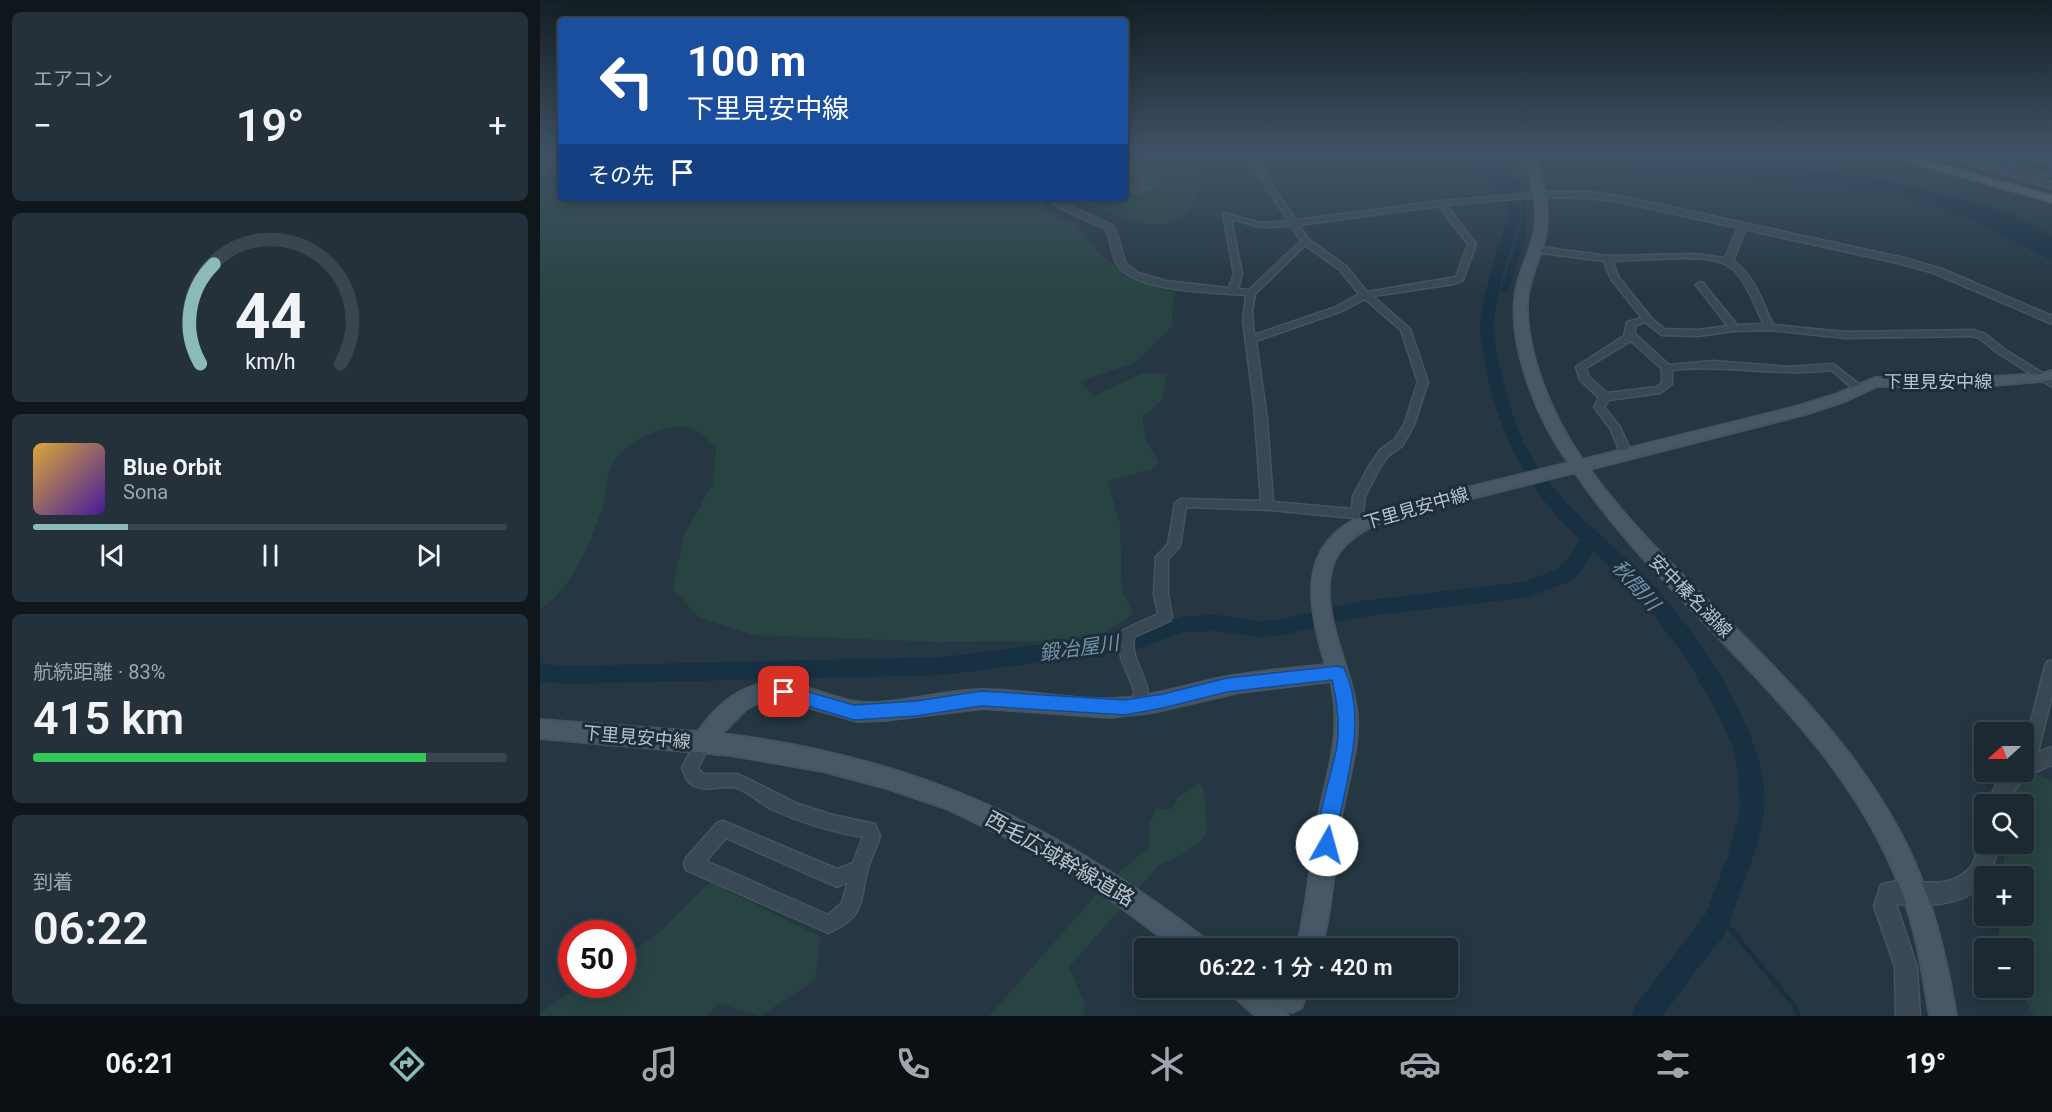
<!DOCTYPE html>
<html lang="ja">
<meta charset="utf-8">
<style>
body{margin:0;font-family:Roboto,"Noto Sans JP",sans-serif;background:#25313a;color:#f1f3f6;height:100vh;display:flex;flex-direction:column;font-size:22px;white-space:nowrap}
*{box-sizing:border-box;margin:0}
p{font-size:20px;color:#a0a6ac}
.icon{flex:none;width:33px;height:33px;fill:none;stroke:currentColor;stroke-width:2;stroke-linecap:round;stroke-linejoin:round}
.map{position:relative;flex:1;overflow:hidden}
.drawer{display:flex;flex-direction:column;gap:12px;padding:12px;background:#0f171c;width:540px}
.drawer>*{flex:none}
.top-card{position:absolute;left:18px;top:18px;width:570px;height:183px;border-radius:6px;box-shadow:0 3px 15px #0003,0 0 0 2px #3a454d;background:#1a4fa0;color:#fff;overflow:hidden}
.needle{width:39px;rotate:249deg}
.tools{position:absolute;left:1434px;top:722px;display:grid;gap:12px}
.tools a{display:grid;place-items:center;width:60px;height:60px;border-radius:6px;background:#1c2932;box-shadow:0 3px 15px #0003,0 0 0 2px #3a454d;font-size:30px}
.speed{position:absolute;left:18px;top:920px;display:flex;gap:12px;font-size:30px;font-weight:700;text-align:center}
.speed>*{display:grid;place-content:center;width:78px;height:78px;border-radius:50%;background:#1c2932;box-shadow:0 3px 15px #0003,0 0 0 2px #3a454d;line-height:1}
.speed .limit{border:9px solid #d22;background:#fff;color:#111}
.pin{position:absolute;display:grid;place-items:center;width:51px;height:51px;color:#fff;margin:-26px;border-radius:12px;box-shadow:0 3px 9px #0006}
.me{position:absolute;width:66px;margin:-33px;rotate:7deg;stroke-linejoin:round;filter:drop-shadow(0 0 4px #0008)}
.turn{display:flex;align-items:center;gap:21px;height:126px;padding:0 30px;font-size:27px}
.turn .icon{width:78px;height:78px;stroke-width:2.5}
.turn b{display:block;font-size:42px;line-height:51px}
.then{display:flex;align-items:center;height:57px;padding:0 30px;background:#0003;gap:12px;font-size:22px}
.big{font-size:45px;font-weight:600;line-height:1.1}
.drawer .tile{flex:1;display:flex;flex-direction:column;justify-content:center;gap:9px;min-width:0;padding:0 21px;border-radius:9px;background:#25313a}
.drawer .dial{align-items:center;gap:0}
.dial svg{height:156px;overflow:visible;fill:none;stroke:#3a454d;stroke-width:7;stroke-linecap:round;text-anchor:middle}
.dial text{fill:#f1f3f6;stroke:none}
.song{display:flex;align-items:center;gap:18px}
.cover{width:72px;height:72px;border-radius:9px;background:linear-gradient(135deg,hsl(40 70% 55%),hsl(260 70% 35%))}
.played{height:6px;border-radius:3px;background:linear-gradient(90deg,#8bbbb9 20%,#3a454d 20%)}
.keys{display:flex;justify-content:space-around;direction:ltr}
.heat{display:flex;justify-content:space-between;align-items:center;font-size:33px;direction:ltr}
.charge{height:9px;border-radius:4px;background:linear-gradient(90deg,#34c759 83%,#3a454d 0)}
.trip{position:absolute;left:594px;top:938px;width:324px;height:60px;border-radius:6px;background:#1c2932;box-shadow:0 3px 15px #0003,0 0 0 2px #3a454d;font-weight:600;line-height:60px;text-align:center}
.menu{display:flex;height:96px;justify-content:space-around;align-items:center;background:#0b1014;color:#a0a6ac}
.menu .icon{width:42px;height:42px}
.menu .selected{color:#8bbbb9}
.menu b{font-size:27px;color:#f1f3f6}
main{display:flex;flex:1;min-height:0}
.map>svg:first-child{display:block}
</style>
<main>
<section class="drawer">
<div class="tile"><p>エアコン</p>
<div class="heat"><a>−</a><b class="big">19°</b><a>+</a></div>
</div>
<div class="tile dial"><svg viewBox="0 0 100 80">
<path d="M14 69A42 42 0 1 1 86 69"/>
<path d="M14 69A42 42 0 0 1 21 18" stroke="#8bbbb9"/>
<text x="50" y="56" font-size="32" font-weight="700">44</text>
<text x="50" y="72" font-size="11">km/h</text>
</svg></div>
<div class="tile">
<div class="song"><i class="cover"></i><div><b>Blue Orbit</b><p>Sona</p></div></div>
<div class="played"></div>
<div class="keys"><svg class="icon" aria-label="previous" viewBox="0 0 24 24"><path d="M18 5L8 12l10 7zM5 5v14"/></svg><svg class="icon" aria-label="pause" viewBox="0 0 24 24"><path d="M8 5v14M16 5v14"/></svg><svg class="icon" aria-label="next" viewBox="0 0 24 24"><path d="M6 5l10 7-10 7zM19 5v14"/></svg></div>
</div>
<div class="tile"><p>航続距離 · 83%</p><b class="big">415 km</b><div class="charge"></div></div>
<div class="tile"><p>到着</p><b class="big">06:22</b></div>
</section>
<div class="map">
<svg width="1512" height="1016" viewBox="0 0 1512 1016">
<rect width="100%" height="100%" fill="#253743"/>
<!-- green -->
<g fill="#274442">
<polygon points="21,154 21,173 0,177 0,155"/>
<path d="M585,154H663C661,170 660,195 650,208C623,244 568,210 536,198H585Z"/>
<path d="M949,154H982L992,194H989C987,178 963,162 949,154Z"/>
<path d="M10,184L21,185V198H525L513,199L503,205L512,216L532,222L562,256L596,281L635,292L632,311L633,326L594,363L540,381L553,396L601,374H627L622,400L602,417L606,440L619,463L610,470L567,481L580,523L582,590L593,614L563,634L516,641L399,642L212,635L158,617L133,588L144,535L173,483L176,448C170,443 163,434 155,430C131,418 88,441 74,461C66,472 67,492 63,505C50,546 34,584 0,610V185Z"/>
<polygon points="1491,771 1512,781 1512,1016 1494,1016 1478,987 1484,987 1484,948 1458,948 1460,915 1484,915 1484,876 1463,876 1465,843 1484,843 1484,804 1469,804 1478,784"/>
<polygon points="660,783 664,790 667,835 644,854 619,865 529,967 545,1005 543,1016 449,1016 565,885 609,847 609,823 616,809 633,809 638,797"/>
<polygon points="170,882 281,937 275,980 220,1016 178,1003 167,1016 0,1016 0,1013 43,984 82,984 83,958 118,934"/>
</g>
<!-- water -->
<g fill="#173042">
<path d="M927,154C942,154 949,161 961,169C1007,201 981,251 967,293L960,292C965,272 988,219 980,201C972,183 943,166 927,154Z"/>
<polygon points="1041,154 1094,154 1187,165 1243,167 1333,178 1412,196 1466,212 1512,236 1512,261 1431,220 1393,205 1350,193 1161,172"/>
</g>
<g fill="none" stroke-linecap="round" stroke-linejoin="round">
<!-- stream -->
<polyline stroke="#173042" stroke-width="4.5" points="1179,915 1253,1004 1259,1016"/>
<!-- river -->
<g fill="#173042" fill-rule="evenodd">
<path d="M929,154H941L946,158C957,171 973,185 978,202C984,222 971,244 966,264C961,281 954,310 954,327C954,353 968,399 976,424C997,484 1047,522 1091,563C1146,614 1232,733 1224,810C1221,839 1209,868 1199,896C1194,908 1191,921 1185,933C1179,942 1171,951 1164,960C1150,979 1136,997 1123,1016H1091L1095,1006L1165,915L1188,856L1200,810L1199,778L1193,746L1174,707L1146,658L1104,603L1053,551L1043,568L1032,580L1019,586L983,598L821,617L738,636L718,637L677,631L644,632L593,650L404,675L25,684L0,681V663L25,666L404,657L593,632L644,616L677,615L718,621L738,620L821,601L983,582L1018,569L1029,558L1040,540C988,492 957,431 945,362C944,350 939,337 940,325C942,305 948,282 953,262C959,244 972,221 966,201C959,182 942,168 929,154Z"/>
<polygon points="1128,156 1182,159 1226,166 1231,169 1226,172 1182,165 1124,161 1123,159"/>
</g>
</g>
<!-- building -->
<polygon fill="#374c59" stroke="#202f3a" stroke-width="1.5" points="1427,154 1469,154 1483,165 1512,173 1512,180"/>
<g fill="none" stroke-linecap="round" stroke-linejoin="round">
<!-- minor casing -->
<g stroke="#46545f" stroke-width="3">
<g id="minor">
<path d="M708,154H715C724,177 742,199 756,220L901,201L999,193L1003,195L999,197L906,205L936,244L923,280L914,284L833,296L870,329L888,382L874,425L862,446L848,456L840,467L825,496L823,512L828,518L826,521L822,522L814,518L729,510L646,507L640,546L628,559V594L632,617L630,621L594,637C589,664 617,684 605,710L600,712L595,710C592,703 595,698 594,691C588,668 572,654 583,630L618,614L614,594L616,557L628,544L635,503L641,499L721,501L714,404L703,321L706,295C675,292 595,293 577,264C570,253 572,240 566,229L519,208L507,198H516L525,204L572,225L578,237L585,263L598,273L626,281L689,288L694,274L683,213L721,223L748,221C735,199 717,178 708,154ZM899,206L928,244L916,277L827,292L806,266L768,239L759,225ZM691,219L721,227L751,226L761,241L709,290L698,289L702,274ZM765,245L800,270L819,294L796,307L714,335L712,312L715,294ZM825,299L861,330L878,382L864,425L854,440L840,450L831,463L813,496L812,509L733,502L727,420L716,341L802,311Z"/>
<polygon points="1477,154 1489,154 1512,161 1512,165"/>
<polygon points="585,164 606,175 613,182 613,186 599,192 585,192 585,188 598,188 605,184 585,169"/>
<path d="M1200,223L1207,225L1193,261C1214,274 1223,304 1233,325L1305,332L1433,330L1445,334L1464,349L1512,379V387L1458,353L1439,338L1432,336L1305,338L1230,330L1194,331L1158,336L1122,335L1105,322L1095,326V334L1129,365L1173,361L1248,367L1293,364L1324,388L1319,391L1315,390L1291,370C1238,377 1185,364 1132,370V384L1120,393L1069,400L1064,407L1080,427L1092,454L1090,457H1082L1070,428L1054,407L1059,398L1040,380L1036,367L1084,336L1087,322L1102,318L1071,279L1064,261L994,252L990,249L994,246L1068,256L1154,254L1185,258ZM1115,259C1137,258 1177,254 1194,270C1208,284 1215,307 1224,324L1197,325L1163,283L1160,282L1156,285L1188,326L1158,330L1124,329L1113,320L1079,278L1072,261ZM1091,341L1122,369V383L1117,387L1067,393L1049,377L1046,368Z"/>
<polygon points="1512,660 1512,695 1495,764 1492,769 1487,771 1484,770 1484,748 1505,666 1507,662"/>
<path d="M163,735L168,737L171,742L158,768L163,774H198L258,804L293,815L335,824L340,836C337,847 331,857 328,868C319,902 326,917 288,933L146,870L144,864L146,858L177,823L183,821L297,869L313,863L323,837C291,832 259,822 229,808C219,802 209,792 197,788C183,784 169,793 155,786C147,783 145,776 142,768L158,737ZM186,838L297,887L308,882L302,903L288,915L166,861Z"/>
</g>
</g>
<!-- tertiary casing -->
<g stroke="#46545f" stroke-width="3">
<g id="tertiary">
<polygon points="1396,154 1412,154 1512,182 1512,188"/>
<polygon points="999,192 1051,192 1085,197 1364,258 1402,269 1512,316 1512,324 1394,273 1358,263 1085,203 1051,198 996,197 996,193"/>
<path d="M1512,747V765C1485,776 1481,778 1467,804H1446L1464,771H1484V758Z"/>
<path d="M1444,835V843H1460L1450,875L1444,876V884C1420,907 1388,906 1356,904L1377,967L1380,1016H1356L1355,967L1334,906L1341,885C1371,873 1403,896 1430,868C1438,859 1436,844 1444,835Z"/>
</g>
</g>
<!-- secondary casing -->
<g stroke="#46545f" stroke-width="4">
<g id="secondary">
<path d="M984,154H994C1002,183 1012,209 1004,240C999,260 988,280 987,302C985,354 1013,418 1042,460L1256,407L1295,395L1335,378L1453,377L1502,374L1512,371V380L1453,385L1337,386L1305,401L1265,414L1049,469C1095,533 1154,586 1209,642C1280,714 1353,795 1386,893C1400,933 1409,974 1416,1016H1390C1383,974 1377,932 1362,892C1299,720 1135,619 1035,472C995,482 956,492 916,502C880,511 835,516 807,543C765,582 807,656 815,702C823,743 806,782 800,823C794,864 792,907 781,948H757C767,908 770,867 777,826C786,774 804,735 791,681L699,692L613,712L570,717L443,708L344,720L317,721L255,703L229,701L219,702L206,709L181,734C373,757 513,822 665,939L668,948H636L558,890L487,847L406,808L347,788L283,771L191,755L0,738V720L158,732C174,710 192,692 218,685C256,675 292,703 329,703C368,703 405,690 443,690C491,690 539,703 588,698C620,695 651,684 682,678C716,671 751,669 786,665C765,595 757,534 842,509L1029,463C999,421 971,353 975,301C976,279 987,260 993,239C1001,209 992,183 984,154Z"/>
<polygon points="690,987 722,987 741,1004 739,999 743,987 769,987 761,1008 752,1012 745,1009 748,1016 716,1016 694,996"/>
</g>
</g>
<!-- trunk casing -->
<g stroke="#44535d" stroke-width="2">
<polygon id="trunk" points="1341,154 1361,154 1512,195 1512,203"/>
</g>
<!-- minor -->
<use href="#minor" fill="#394853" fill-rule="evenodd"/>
<!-- tertiary -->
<use href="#tertiary" fill="#394853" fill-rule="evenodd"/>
<!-- secondary -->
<use href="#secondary" fill="#475866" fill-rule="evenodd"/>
<!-- trunk -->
<use href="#trunk" fill="#686664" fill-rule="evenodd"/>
</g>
<!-- sky -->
<linearGradient id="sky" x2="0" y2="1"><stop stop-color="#141e25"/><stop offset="0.52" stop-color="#405366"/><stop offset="1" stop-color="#405366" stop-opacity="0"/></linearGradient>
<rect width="1512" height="297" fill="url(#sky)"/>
<!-- route -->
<path fill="#1a73e8" stroke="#114b97" stroke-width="1.5" d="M798,666L804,668C826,714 810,768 800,815C797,827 798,840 793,852L787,855L780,852C771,830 793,771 797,746C800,724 797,701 792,680L687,692L623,708L585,715L441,706L376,716L314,720L244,699L238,697L236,692L238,687L244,685L314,705L376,701L441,691L585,700L623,694L687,678Z"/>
<g text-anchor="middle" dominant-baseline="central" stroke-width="6" stroke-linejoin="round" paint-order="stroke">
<!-- street labels -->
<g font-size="18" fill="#b7c3cd" stroke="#1e2d38">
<text x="1398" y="381">下里見安中線</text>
<text transform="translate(876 508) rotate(-16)">下里見安中線</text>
<text transform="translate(1151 596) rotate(45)">安中榛名湖線</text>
<text transform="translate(97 737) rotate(5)">下里見安中線</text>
</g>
<!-- water labels -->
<g font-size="20" font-style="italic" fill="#6e94ad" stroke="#1e2d38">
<text transform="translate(1096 585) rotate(48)">秋間川</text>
<text transform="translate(539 648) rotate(-8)">鍛冶屋川</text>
</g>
<!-- near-street labels -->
<g font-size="21" fill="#b7c3cd" stroke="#1e2d38">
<text transform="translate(520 859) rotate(30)">西毛広域幹線道路</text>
</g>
</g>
</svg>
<div class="tools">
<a><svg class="needle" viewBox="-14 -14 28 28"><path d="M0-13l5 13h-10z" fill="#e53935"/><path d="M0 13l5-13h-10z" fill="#a0a6ac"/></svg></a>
<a><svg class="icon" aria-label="search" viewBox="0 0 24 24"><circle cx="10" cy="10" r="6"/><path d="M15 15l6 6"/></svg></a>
<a>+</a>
<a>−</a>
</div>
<div class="speed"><div class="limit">50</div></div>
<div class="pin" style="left:244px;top:692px;background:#d93025"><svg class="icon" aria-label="arrive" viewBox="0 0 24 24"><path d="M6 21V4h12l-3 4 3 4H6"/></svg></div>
<svg class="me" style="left:787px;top:845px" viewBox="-20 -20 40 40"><circle r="19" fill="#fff"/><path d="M0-13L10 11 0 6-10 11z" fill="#1a73e8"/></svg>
<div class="trip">06:22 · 1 分 · 420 m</div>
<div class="top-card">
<div class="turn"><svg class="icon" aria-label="left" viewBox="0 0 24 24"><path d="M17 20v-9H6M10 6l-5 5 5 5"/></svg><div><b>100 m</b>下里見安中線</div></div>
<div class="then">その先<svg class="icon" aria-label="arrive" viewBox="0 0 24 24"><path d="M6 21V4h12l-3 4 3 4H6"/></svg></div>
</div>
</div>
</main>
<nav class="menu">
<b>06:21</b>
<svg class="icon selected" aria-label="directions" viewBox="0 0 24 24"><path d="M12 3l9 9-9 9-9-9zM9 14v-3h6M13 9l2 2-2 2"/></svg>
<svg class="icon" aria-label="music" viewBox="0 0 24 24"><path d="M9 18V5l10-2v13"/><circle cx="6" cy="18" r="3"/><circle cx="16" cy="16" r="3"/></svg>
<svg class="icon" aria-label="phone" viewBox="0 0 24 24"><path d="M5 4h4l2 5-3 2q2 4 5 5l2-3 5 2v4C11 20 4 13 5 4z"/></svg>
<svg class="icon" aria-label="climate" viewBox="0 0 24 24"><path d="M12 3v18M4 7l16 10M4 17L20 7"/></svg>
<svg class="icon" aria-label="car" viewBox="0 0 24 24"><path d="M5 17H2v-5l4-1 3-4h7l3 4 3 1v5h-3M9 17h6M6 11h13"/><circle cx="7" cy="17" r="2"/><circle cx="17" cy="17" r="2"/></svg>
<svg class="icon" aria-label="filters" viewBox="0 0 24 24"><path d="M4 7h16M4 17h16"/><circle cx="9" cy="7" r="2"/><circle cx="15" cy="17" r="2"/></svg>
<b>19°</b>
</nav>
